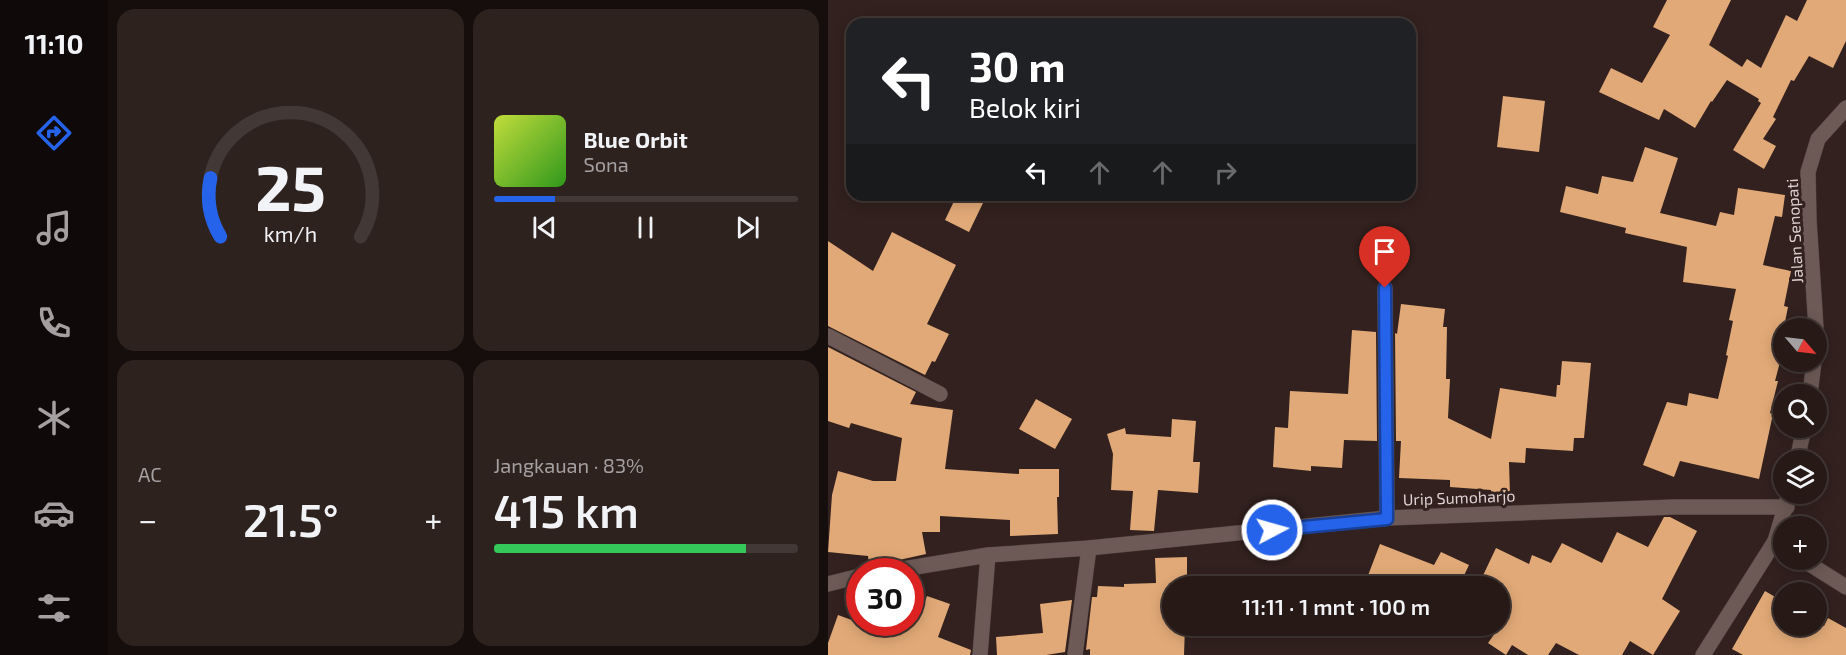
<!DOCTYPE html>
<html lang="id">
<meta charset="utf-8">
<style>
body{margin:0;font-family:"Exo 2",sans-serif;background:#2e221f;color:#f1f3f6;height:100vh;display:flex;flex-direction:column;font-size:22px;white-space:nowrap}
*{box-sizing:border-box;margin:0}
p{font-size:20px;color:#a4a0a1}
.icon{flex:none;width:33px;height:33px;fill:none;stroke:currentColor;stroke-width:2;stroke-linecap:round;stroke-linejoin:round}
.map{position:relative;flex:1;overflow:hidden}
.side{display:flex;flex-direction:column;gap:9px;padding:9px;background:#150e0c;width:720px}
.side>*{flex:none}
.guide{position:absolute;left:18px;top:18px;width:570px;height:183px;border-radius:18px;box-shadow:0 3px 15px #0003,0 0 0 2px #423835;background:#202124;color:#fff;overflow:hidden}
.needle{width:39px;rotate:118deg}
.buttons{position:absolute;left:945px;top:318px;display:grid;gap:12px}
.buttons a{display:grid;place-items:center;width:54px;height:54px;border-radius:50%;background:#261916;box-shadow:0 3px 15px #0003,0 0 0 2px #423835;font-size:30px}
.speed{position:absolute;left:18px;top:558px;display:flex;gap:12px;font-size:30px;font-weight:700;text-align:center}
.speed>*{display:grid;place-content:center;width:78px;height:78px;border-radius:50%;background:#261916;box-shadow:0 3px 15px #0003,0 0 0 2px #423835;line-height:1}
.speed .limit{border:9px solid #d22;background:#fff;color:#111}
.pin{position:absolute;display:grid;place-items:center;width:51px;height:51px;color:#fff;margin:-62px -26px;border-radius:50% 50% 50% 0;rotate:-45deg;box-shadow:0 0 6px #0007}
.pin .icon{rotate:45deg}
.me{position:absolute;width:66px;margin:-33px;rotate:84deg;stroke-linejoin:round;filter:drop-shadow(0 0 4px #0008)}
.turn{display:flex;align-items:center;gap:21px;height:126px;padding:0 24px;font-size:27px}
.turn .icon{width:78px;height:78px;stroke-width:2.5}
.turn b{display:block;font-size:42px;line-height:51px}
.lanes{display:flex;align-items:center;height:57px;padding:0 24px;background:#0003;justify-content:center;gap:30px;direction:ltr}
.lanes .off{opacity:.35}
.big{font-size:45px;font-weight:600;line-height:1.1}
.side .widget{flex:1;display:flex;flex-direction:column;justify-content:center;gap:9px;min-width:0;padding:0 21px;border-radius:18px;background:#2e221f}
.side .dial{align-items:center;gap:0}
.dial svg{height:156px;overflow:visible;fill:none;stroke:#423835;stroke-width:7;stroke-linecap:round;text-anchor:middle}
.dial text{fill:#f1f3f6;stroke:none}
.song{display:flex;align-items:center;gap:18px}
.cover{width:72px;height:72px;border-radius:9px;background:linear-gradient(135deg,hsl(70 70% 55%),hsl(110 70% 35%))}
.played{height:6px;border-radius:3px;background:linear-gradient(90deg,#2563eb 20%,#423835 20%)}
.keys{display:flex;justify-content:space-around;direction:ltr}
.heat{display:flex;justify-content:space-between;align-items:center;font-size:33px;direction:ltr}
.charge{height:9px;border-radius:4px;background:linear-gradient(90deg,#34c759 83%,#423835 0)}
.side .tiles{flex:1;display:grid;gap:9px;grid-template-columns:repeat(2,1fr)}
.trip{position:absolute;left:334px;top:576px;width:348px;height:60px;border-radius:30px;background:#261916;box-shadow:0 3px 15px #0003,0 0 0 2px #423835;font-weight:600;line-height:60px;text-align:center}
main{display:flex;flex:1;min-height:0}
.dock{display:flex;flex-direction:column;width:108px;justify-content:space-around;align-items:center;background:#0f0a09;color:#a4a0a1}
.dock .icon{width:42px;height:42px}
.dock .selected{color:#2563eb}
.dock b{font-size:27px;color:#f1f3f6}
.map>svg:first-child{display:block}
</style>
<main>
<nav class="dock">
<b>11:10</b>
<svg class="icon selected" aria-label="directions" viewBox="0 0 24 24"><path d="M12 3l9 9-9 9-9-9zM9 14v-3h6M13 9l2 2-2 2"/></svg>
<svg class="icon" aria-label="music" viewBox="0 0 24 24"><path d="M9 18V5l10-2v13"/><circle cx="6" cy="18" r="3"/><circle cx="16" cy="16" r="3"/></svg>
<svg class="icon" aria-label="phone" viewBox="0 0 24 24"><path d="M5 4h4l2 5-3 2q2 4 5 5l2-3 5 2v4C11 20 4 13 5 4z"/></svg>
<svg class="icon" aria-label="climate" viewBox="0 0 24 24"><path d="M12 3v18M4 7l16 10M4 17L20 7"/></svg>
<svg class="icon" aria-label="car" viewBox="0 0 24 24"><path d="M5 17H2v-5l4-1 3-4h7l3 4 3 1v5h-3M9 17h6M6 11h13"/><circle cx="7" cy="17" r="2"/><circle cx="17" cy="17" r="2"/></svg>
<svg class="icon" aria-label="filters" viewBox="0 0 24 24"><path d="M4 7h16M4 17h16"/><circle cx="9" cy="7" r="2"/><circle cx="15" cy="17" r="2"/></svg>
</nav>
<section class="side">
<div class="tiles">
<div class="widget dial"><svg viewBox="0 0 100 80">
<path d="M14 69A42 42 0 1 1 86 69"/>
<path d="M14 69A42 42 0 0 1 9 39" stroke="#2563eb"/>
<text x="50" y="56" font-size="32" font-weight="700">25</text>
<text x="50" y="72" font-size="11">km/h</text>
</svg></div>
<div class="widget">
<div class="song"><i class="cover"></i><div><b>Blue Orbit</b><p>Sona</p></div></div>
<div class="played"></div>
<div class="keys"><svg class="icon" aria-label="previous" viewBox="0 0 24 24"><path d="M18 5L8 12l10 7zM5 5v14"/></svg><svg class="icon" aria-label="pause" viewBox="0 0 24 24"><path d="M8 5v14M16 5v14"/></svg><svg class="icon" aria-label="next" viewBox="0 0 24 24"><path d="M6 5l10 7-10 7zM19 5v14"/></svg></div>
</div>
<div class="widget"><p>AC</p>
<div class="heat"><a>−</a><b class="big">21.5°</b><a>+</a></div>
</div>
<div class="widget"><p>Jangkauan · 83%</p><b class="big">415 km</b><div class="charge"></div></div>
</div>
</section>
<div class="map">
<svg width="1018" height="655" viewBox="0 0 1018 655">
<rect width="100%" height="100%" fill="#32211e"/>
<!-- building -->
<g fill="#e1a977">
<polygon points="839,0 903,0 881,45 914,67 919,59 933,68 958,15 969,21 979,0 1018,0 1018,41 1005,68 981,56 966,81 963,80 945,117 948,119 935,139 948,146 936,169 905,150 933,103 930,101 931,99 899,80 884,102 883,101 867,128 836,109 831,120 771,92 783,68 814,83 842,35 825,27"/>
<polygon points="675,96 717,101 711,152 669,147"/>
<polygon points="817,147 850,158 832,213 888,226 892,212 906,215 910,188 957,195 954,217 947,216 935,265 963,271 956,306 960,307 956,327 956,347 947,381 950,381 942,413 945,414 931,479 852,461 846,477 815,465 839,402 859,406 861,393 890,399 900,356 898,355 905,321 901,320 908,289 855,282 859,247 797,233 798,228 732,212 738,186 770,194 774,176 805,182"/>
<polygon points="129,195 138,195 155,203 141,232 117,220"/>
<polygon points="64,232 128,265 99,324 121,334 107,362 104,361 97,375 0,326 0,241 45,271"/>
<polygon points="573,304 617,309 615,327 619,327 618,379 622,379 620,418 663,439 672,388 728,397 729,385 732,385 734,361 763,363 756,438 746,438 745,451 698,448 697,463 681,462 682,495 663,496 663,490 622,487 622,480 571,478 573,441 568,441 567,333 569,334"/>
<polygon points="524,330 548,332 549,441 516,440 514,468 483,466 483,471 445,467 447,427 460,428 462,391 520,394"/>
<polygon points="0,347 88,392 82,404 125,410 117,469 191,474 191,469 231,469 231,497 229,497 230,534 182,536 182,520 112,516 112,532 94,532 98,554 71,560 41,563 40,556 0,552 4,495 10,471 45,481 68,481 74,438 23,423 21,428 0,421"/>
<polygon points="208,399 244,419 227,449 191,429"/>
<polygon points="344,419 368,421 365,462 372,462 370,493 330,490 326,531 302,530 305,491 283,490 285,454 279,434 297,428 298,434 343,437"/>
<polygon points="836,517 842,517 869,531 834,599 852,611 825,655 802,641 794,655 751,655 728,643 720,655 700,655 684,645 678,655 660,643 672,626 672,586 650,586 668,548 701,564 704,555 723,563 734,543 774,563 789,532 820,547"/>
<polygon points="552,544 606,565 613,552 641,565 631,586 536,586"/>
<polygon points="359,557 359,586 345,586 345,626 357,626 356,655 262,655 262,649 258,650 264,597 269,597 270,586 296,587 296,584 328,583 327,558"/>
<polygon points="937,591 956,602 956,626 996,626 1000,618 1018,628 1018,655 915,655 904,649"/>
<polygon points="99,596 122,604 110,637 143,650 142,655 0,655 0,643 10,615 43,627 45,622 89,622"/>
<polygon points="244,600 237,652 218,655 169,655 168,637 215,633 212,604"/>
</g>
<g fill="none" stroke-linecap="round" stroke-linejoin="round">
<!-- street casing -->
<g stroke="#4c3f3c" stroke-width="16">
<g id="street">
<polyline points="557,288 559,518"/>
<polyline points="988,328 981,220 980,172 990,139 1018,108"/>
<polyline points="0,336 112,394"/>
<polyline points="982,394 986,362"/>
<polyline points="969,460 976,428"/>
<polyline points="956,547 947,541 961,494"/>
<polyline points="975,560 1018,587"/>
<polyline points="57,572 160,555 261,548 559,518 846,507 959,507"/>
<polyline points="0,584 32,576"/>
<polyline points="152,655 160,555"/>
<polyline points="247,655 261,548"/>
<polyline points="875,655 947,541"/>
</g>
</g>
<!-- street -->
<use href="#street" stroke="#6d5a56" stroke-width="15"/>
</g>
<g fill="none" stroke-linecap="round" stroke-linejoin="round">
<!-- route casing -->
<g stroke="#184099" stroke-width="15">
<polyline id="route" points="444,530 559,519 557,288"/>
</g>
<!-- route -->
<use href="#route" stroke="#2563eb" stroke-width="10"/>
</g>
<g text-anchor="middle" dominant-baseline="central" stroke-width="6" stroke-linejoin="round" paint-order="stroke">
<!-- street labels -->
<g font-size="16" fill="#ddd2cf" stroke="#32211e">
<text transform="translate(966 231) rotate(-93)">Jalan Senopati</text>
<text transform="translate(631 497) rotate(-2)">Urip Sumoharjo</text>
</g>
</g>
</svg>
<div class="buttons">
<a><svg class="needle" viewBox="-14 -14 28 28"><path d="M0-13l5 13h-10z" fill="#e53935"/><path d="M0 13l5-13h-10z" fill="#a4a0a1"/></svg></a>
<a><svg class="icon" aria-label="search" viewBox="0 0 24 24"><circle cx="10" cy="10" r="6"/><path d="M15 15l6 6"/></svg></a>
<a><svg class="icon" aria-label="layers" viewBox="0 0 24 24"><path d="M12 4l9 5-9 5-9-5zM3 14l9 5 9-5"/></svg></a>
<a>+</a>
<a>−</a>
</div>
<div class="speed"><div class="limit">30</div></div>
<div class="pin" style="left:557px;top:288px;background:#d93025"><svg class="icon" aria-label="arrive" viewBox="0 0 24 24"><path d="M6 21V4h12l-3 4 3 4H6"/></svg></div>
<svg class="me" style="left:444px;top:530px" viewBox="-20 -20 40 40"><circle r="17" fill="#2563eb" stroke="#fff" stroke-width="3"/><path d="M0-11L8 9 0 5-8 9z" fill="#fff"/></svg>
<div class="trip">11:11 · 1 mnt · 100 m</div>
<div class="guide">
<div class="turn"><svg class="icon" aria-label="left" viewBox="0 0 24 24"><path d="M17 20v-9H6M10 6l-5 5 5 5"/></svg><div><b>30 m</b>Belok kiri</div></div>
<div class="lanes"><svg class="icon" aria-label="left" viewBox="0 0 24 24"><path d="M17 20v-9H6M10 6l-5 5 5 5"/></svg><svg class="icon off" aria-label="ahead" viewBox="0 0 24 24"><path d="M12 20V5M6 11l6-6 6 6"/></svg><svg class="icon off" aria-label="ahead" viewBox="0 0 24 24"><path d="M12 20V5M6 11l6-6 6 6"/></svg><svg class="icon off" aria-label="right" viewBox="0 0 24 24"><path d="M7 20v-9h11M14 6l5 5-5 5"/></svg></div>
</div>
</div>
</main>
